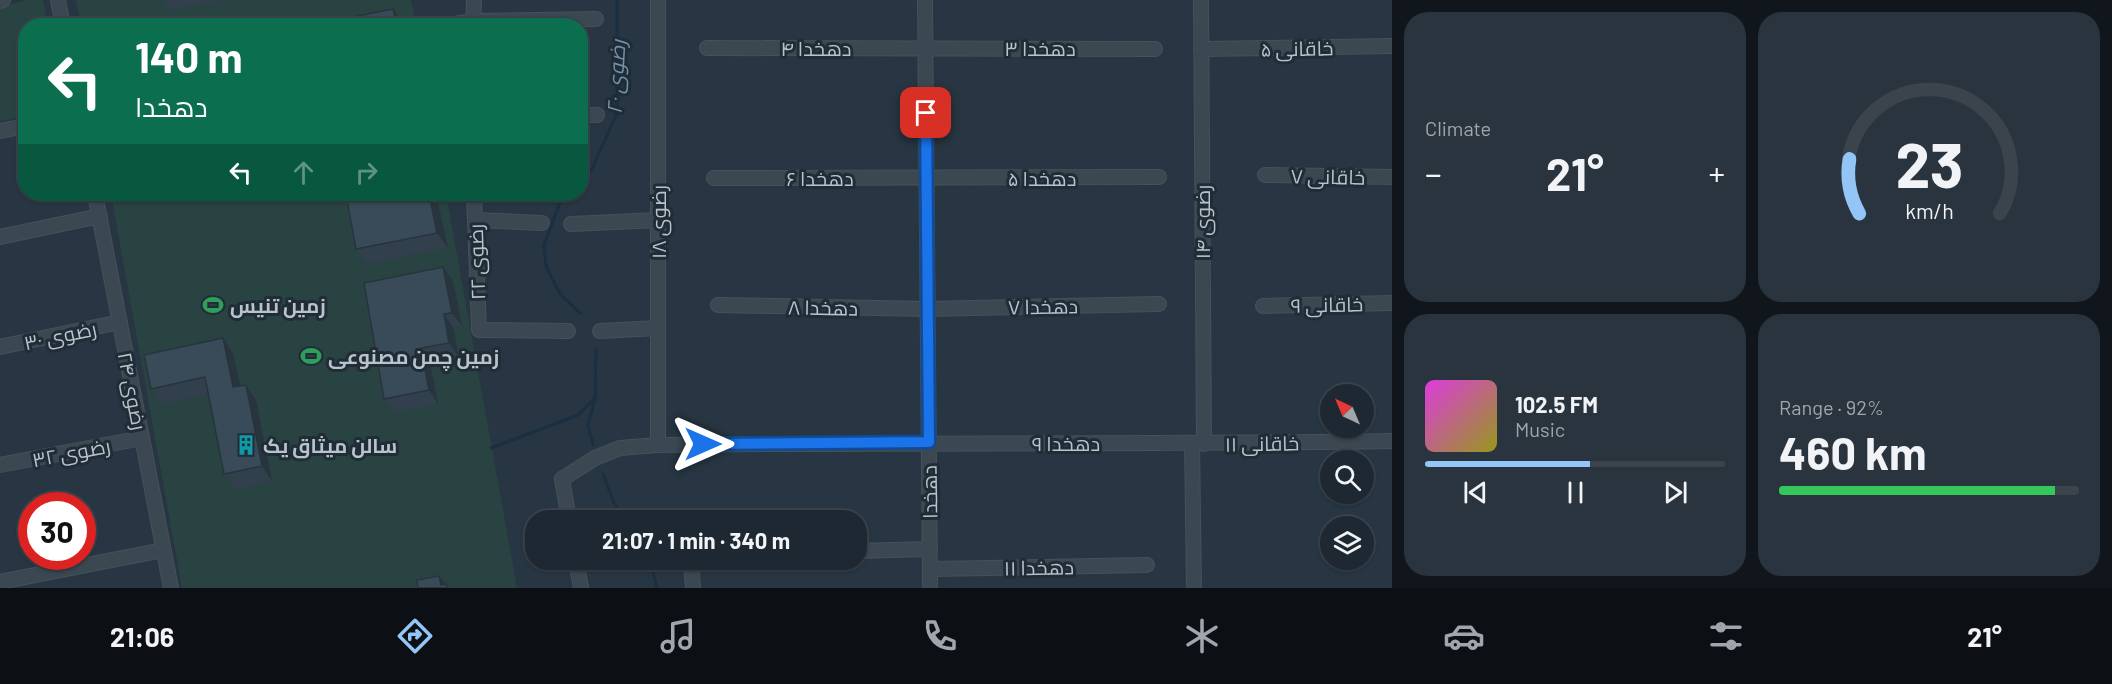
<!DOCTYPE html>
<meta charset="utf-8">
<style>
body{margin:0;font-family:Barlow,Cairo,sans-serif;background:#2a343e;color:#f1f3f6;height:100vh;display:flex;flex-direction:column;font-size:22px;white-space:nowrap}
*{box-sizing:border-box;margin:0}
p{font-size:20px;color:#a0a6ac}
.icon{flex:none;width:33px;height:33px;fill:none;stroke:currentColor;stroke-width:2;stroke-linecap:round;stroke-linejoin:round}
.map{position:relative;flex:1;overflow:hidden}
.drawer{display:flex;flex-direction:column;gap:12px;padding:12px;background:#10161c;width:720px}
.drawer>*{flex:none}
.top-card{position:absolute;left:18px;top:18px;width:570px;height:183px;border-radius:24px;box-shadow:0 2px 4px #0004,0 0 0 2px #3b444d;background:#0b6e4f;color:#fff;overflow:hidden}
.needle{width:39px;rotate:316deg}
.buttons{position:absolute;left:1320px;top:384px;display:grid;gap:12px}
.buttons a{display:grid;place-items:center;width:54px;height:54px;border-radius:50%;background:#1d2832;box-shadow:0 2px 4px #0004,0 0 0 2px #3b444d;font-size:30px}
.speed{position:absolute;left:18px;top:492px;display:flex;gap:12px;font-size:30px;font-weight:700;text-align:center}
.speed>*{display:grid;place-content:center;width:78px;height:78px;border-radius:50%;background:#1d2832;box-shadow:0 2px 4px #0004,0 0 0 2px #3b444d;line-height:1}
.speed .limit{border:9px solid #d22;background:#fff;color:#111}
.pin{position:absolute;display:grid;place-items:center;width:51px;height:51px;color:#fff;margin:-26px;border-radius:12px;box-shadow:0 3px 9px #0006}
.me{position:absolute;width:66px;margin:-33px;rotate:90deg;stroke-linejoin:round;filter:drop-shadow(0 0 4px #0008)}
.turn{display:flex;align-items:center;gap:21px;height:126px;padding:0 18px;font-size:27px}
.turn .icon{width:78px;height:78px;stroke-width:2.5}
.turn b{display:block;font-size:42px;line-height:51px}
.lanes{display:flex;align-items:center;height:57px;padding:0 18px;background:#0003;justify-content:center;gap:30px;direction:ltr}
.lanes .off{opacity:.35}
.big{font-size:45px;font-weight:700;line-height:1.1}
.drawer .card{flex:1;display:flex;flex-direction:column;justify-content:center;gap:9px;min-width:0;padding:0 21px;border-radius:24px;background:#2a343e}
.drawer .dial{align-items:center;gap:0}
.dial svg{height:156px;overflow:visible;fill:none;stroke:#3b444d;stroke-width:7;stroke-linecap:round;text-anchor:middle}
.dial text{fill:#f1f3f6;stroke:none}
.song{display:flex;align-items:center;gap:18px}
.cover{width:72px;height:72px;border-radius:9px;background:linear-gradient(135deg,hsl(300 70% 55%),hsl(60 70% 35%))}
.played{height:6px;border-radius:3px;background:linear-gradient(90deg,#93c6f7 55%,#3b444d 55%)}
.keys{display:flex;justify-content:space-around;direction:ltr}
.heat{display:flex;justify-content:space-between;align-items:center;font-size:33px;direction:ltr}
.charge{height:9px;border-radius:4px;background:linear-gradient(90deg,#34c759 92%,#3b444d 0)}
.drawer .tiles{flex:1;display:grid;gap:12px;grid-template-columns:repeat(2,1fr)}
.trip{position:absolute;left:525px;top:510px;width:342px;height:60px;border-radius:24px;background:#1d2832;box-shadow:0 2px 4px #0004,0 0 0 2px #3b444d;font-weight:700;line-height:60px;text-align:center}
.tabs{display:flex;height:96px;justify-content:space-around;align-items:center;background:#0c1014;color:#a0a6ac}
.tabs .icon{width:42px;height:42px}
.tabs .on{color:#93c6f7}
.tabs b{font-size:27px;color:#f1f3f6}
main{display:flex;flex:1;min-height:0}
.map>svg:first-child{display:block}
</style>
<main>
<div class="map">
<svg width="1392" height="588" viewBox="0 0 1392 588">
<rect width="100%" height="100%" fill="#273642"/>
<!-- green -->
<g fill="#294343">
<polygon points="27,0 43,0 48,25 26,26 25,116 0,121 0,7"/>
<polygon points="76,0 411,0 416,25 81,25"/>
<polygon points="111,194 446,194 517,588 182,588"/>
</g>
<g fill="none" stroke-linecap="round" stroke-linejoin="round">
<!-- stream -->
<g stroke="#1a2f41" stroke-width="3">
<polyline points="580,181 592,169 617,113 617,0"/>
<polyline points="568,194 561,200 544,245 546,266 560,294 580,313"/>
<polyline points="593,445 588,425 595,398 596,350"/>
<polyline points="491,448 578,415 595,398"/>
<polyline points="603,474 614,503 625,520"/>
<polyline points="650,560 657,588"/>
</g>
<!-- minor casing -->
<g stroke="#45515b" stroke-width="16">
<g id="minor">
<polyline points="58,0 63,26"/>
<polyline points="925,0 930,588"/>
<polyline points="1201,0 1204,444"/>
<polyline points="0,1 3,0"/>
<polyline points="443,26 473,21 596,19"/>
<polyline points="473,26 474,0"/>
<polyline points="707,48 1155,49"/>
<polyline points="1201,49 1392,46"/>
<polyline points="580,115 597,115"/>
<polyline points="0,131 26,126"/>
<polyline points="1265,175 1392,177"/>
<polyline points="714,178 1159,177"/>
<polyline points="95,194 171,588"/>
<polyline points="474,194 479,330 568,331"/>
<polyline points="475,220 542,223"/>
<polyline points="571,224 658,220"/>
<polyline points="0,237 100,216"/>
<polyline points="718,305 928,309 1159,304"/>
<polyline points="1263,306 1392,303"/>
<polyline points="600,331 658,328"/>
<polyline points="0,347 120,322"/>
<polyline points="1192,443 1194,588"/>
<polyline points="658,445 658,0"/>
<polyline points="0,465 142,438"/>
<path d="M569,520L562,479L595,458L620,448L658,445C902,442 1147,445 1392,441"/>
<polyline points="856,551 930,549"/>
<polyline points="576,560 581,588"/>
<polyline points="691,560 693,588"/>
<polyline points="930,569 1147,565"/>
<polyline points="0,582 163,550"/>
</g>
</g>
<!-- minor -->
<use href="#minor" stroke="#3b4852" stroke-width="14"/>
</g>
<!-- wall -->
<g fill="#31404c">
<polygon points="163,0 230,0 169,9"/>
<polygon points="346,194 436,194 448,248 367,264 356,249"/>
<polygon points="453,281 462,326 453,328 459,357 430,362 438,404 394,412 384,399"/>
<polygon points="223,338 233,353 240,386 246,385 256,400 272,481 235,489 224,474 209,394 162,404 151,389"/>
</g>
<!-- shaded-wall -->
<g fill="#28343e">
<polygon points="393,9 404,24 404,26 397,26"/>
<polygon points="429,194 436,194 448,248 437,233"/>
<polygon points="443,267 453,281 462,326 452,313"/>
<polygon points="444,314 453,328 459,357 449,343"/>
<polygon points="223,338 233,353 244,403 233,387"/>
<polygon points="421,348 430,362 438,404 429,390"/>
<polygon points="246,385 256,400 272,481 262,466"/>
<polygon points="439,576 447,587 446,584 449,588 443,588 441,585"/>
</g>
<!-- building -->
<g fill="#394b58" stroke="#28343e" stroke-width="1.5">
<polygon points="393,9 397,26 314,26 314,25"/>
<polygon points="346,194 429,194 437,233 356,249"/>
<polygon points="443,267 452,313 444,314 449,343 421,348 429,390 384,399 364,283"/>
<polygon points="223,338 233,387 246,385 262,466 224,474 205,377 151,389 144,355"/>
<polygon points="439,576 441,585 446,584 447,588 418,588 417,580"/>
</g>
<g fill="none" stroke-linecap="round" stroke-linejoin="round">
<!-- route casing -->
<g stroke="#114b97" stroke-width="15">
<polyline id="route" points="703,444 929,442 926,113"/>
</g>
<!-- route -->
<use href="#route" stroke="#1a73e8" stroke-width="10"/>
</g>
<!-- icons -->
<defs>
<g id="stadium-bare" transform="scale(1.62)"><path d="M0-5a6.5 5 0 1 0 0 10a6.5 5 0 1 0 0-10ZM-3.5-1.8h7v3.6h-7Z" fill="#2e9e5b" stroke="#202d37" stroke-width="2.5" paint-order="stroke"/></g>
<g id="building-bare" transform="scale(1.62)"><path d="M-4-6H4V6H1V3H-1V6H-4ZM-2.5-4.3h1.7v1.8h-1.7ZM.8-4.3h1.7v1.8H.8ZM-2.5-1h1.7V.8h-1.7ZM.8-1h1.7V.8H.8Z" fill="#0f9aa8" stroke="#202d37" stroke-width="2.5" paint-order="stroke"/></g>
</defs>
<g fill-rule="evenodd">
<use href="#stadium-bare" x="213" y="305"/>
<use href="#stadium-bare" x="311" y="356"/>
<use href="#building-bare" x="246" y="445"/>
</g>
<g text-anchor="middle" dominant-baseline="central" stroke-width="6" stroke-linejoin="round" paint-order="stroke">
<!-- street labels -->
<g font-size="20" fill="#b9c3cc" stroke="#202d37">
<text x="816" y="48">دهخدا ۴</text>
<text x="1040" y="48">دهخدا ۳</text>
<text transform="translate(1297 48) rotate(-1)">خاقانی ۵</text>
<text transform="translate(1328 176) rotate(1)">خاقانی ۷</text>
<text x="820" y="178">دهخدا ۶</text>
<text x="1042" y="178">دهخدا ۵</text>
<text transform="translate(658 222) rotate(-90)">رضوی ۱۸</text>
<text transform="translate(1202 222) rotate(-90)">رضوی ۱۴</text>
<text transform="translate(476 262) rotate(-92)">رضوی ۲۲</text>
<text transform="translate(1327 304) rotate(-1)">خاقانی ۹</text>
<text transform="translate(1043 306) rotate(-1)">دهخدا ۷</text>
<text transform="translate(823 307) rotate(1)">دهخدا ۸</text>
<text transform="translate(60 335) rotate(-12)">رضوی ۳۰</text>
<text transform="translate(133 391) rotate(79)">رضوی ۲۴</text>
<text x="1066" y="443">دهخدا ۹</text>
<text transform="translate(1262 443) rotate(-1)">خاقانی ۱۱</text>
<text transform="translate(71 452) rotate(-11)">رضوی ۳۲</text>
<text transform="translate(929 492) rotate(-91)">دهخدا</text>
<text transform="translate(1039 567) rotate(-1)">دهخدا ۱۱</text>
</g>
<!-- poi labels -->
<g font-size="20" font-weight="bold" fill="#b9c3cc" stroke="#202d37" text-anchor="start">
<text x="230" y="305">زمین تنیس</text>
<text x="328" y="356">زمین چمن مصنوعی</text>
<text x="263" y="445">سالن میثاق یک</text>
</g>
<!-- water labels -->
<g font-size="21" font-style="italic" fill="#7391aa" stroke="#202d37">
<text transform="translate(615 77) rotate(-87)">رضوی ۲۰</text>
</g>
</g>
</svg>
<div class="buttons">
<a><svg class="needle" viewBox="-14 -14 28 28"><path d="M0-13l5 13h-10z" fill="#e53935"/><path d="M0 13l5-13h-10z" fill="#a0a6ac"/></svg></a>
<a><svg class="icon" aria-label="search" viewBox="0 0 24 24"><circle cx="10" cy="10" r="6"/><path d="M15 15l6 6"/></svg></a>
<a><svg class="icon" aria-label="layers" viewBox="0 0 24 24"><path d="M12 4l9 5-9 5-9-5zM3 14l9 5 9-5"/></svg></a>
</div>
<div class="speed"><div class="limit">30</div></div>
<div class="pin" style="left:926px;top:113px;background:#d93025"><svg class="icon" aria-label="arrive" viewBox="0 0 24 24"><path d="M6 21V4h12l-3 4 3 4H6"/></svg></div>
<svg class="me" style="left:703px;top:444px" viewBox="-20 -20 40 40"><path d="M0-17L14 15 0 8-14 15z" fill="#1a73e8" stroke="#fff" stroke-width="4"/></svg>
<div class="trip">21:07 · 1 min · 340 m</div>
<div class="top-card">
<div class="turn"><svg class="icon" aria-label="left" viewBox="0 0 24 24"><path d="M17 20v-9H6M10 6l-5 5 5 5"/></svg><div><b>140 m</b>دهخدا</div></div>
<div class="lanes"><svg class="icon" aria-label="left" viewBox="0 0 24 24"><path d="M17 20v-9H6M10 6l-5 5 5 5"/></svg><svg class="icon off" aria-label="ahead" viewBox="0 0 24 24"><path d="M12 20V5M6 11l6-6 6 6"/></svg><svg class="icon off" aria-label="right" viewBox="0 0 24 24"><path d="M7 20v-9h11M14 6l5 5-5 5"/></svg></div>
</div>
</div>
<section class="drawer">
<div class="tiles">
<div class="card"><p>Climate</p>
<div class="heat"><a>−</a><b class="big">21°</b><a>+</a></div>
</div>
<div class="card dial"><svg viewBox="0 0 100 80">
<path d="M14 69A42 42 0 1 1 86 69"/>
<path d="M14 69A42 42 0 0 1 9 41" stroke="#93c6f7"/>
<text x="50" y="56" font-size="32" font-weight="700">23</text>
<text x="50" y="72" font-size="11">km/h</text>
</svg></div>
<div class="card">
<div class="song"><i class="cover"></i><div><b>102.5 FM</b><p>Music</p></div></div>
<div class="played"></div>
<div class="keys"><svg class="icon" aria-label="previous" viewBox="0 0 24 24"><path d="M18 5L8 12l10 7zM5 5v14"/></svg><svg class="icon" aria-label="pause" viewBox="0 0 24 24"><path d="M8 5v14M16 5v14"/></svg><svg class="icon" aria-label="next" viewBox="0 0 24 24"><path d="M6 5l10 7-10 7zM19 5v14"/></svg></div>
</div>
<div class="card"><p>Range · 92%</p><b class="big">460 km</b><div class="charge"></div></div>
</div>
</section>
</main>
<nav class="tabs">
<b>21:06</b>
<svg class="icon on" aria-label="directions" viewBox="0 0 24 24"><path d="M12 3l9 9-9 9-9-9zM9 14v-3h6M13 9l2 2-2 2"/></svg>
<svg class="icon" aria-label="music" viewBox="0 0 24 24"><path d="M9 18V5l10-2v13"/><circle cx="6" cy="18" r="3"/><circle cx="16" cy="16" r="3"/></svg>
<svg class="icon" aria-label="phone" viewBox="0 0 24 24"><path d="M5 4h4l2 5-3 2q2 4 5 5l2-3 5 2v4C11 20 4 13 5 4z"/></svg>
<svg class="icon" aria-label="climate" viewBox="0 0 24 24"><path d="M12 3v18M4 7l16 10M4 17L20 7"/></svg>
<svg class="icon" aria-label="car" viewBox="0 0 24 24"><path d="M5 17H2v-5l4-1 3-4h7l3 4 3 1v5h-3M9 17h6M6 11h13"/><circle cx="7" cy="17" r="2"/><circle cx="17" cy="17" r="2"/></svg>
<svg class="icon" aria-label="filters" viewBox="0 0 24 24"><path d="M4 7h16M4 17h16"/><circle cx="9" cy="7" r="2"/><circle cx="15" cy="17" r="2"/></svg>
<b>21°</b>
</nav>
